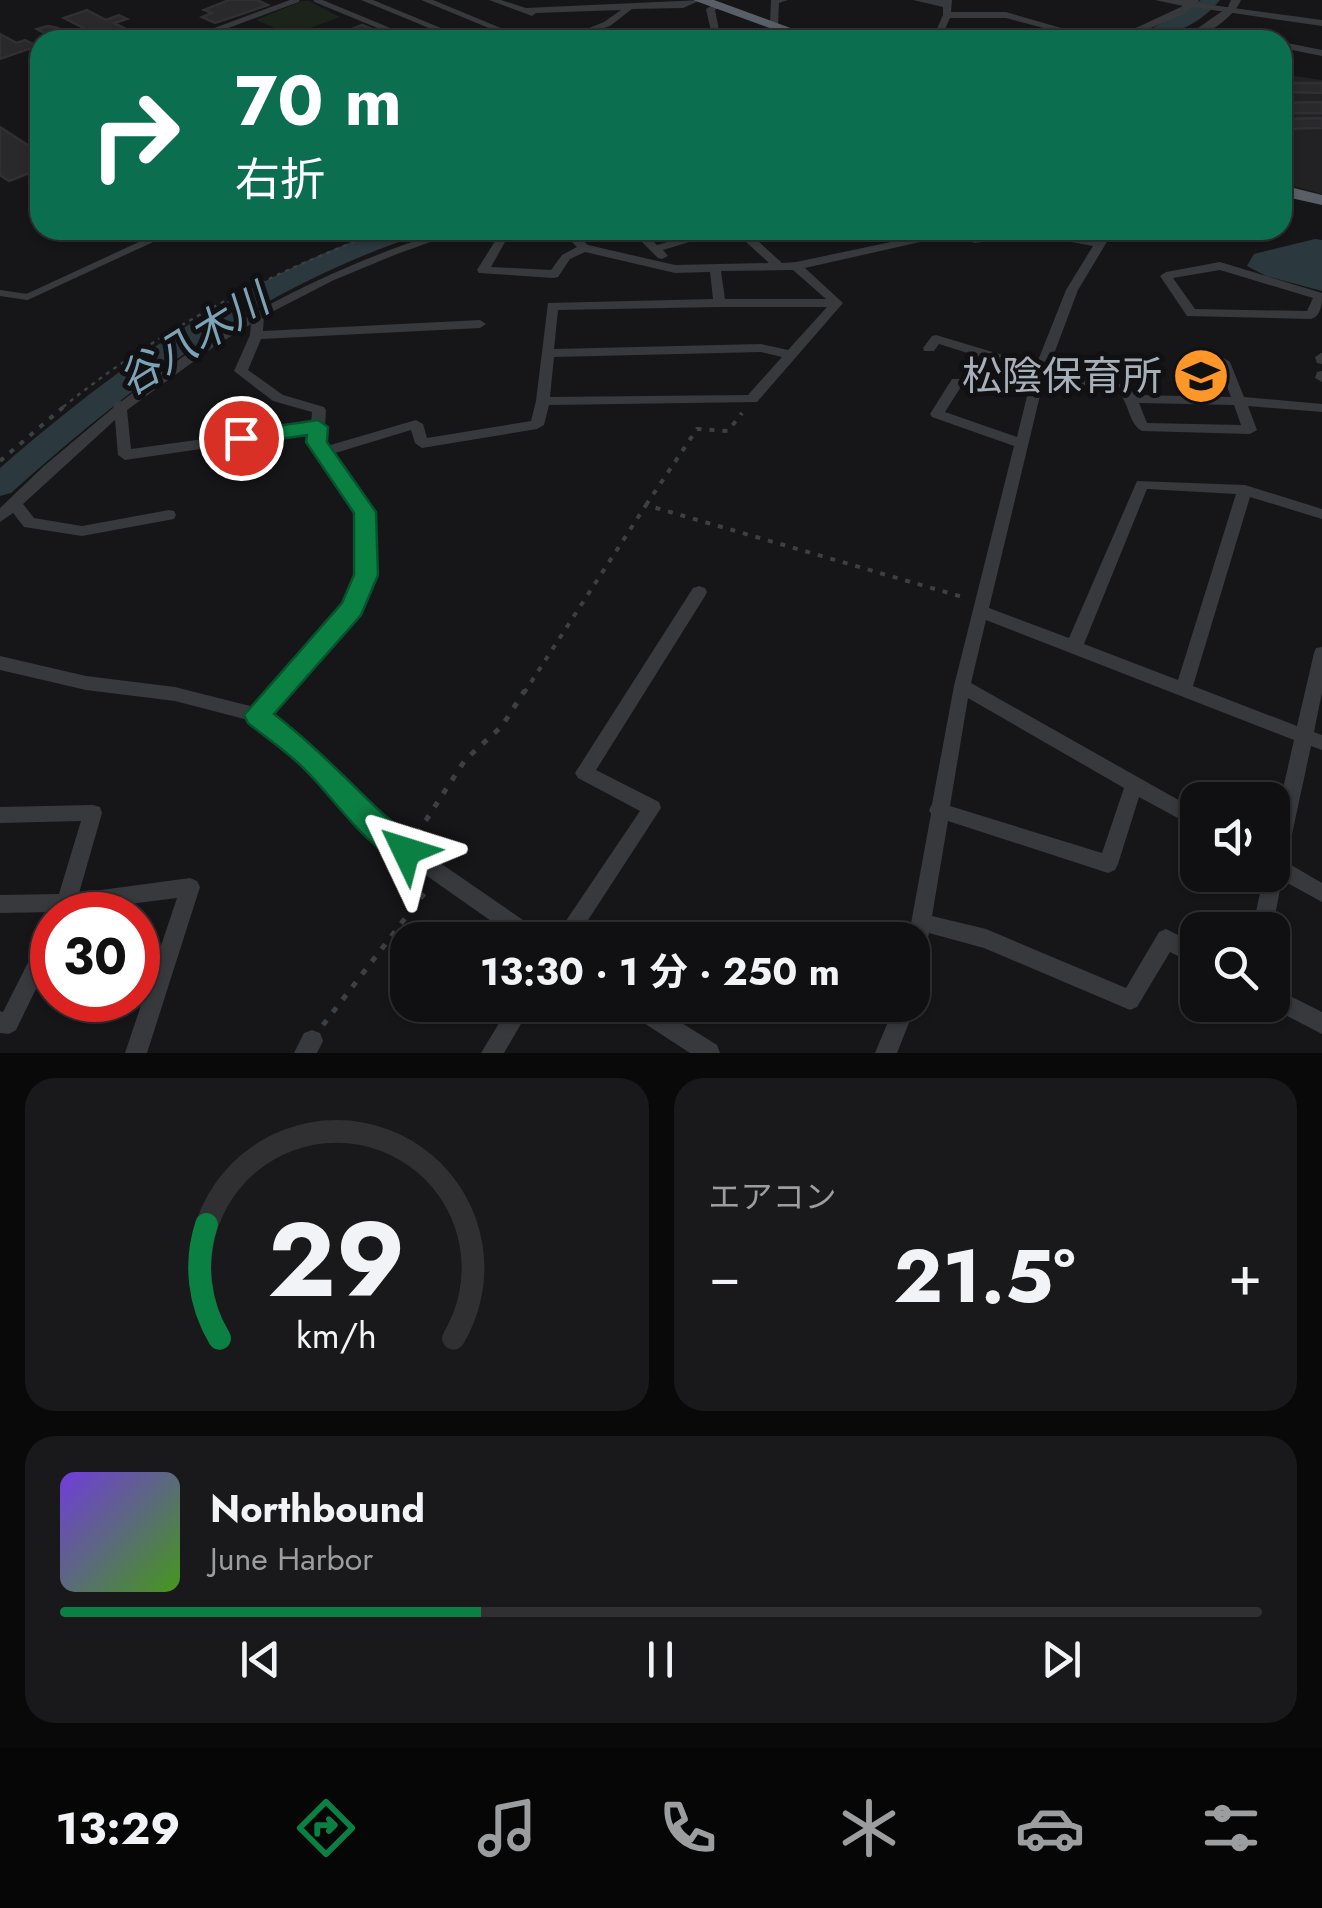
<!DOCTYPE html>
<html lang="ja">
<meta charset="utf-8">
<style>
body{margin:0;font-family:Jost,"Noto Sans JP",sans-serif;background:#19191b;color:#f1f3f6;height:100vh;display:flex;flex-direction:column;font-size:38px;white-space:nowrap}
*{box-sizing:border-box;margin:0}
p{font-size:32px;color:#9c9d9f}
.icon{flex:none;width:55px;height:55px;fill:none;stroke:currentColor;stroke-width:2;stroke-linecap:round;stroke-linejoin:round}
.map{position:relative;height:1053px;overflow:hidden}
.sheet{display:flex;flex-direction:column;gap:25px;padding:25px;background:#09090a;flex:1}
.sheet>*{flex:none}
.guide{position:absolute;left:30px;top:30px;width:1262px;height:210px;border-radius:30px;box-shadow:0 2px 8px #0004,0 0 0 2px #303032;background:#0b6e4f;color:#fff;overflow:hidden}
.tools{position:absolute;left:1180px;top:782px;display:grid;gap:20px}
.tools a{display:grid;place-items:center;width:110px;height:110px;border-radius:20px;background:#101012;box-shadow:0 2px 8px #0004,0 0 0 2px #303032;font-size:50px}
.speed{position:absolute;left:30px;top:892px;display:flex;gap:20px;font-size:50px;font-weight:700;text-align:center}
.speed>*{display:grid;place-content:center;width:130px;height:130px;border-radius:50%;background:#101012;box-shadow:0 2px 8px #0004,0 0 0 2px #303032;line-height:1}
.speed .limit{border:15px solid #d22;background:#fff;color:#111}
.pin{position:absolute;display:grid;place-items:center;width:85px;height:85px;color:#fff;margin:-42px;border:5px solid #fff;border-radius:50%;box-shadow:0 2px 10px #0007}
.me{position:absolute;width:110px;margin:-55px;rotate:311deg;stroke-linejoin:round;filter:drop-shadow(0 0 8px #0008)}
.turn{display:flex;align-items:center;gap:35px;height:210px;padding:0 40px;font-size:45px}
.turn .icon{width:130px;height:130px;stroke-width:2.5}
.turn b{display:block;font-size:70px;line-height:85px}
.big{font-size:75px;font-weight:700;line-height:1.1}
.sheet .widget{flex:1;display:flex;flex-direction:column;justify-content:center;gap:15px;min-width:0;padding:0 35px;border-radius:30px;background:#19191b}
.sheet .dial{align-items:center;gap:0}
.dial svg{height:260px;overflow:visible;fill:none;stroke:#303032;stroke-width:7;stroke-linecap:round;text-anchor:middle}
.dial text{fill:#f1f3f6;stroke:none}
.song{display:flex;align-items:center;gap:30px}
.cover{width:120px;height:120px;border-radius:15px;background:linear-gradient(135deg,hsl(260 70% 55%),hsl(100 70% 35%))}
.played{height:10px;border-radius:5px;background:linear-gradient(90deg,#0b8043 35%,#303032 35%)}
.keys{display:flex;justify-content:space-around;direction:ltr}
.heat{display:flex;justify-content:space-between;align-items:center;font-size:55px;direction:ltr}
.sheet .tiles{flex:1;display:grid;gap:25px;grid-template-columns:1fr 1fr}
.widget:last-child{grid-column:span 2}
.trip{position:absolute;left:390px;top:922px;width:540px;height:100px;border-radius:30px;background:#101012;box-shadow:0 2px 8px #0004,0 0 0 2px #303032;font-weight:700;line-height:100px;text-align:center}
.menu{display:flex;height:160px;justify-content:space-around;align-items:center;background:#060607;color:#9c9d9f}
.menu .icon{width:70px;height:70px}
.menu .on{color:#0b8043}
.menu b{font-size:45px;color:#f1f3f6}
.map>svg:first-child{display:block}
</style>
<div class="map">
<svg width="1322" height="1053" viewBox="0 0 1322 1053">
<rect width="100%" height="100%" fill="#161618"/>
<!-- built -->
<polygon fill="#222225" points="1282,74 1322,80 1322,194 1293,186 1283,161"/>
<!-- green -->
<polygon fill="#1b231b" points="302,1 309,1 340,17 291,35 256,20"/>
<!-- water -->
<polygon fill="#2b383d" points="1315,239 1322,240 1322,291 1266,276 1247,266 1254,254"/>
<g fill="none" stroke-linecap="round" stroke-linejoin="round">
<!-- river -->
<g fill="#2b383d" fill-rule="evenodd">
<path d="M1201,0H1220C1199,26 1165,40 1132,40Z"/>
<path d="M385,230H421L418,235C257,290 136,381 11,493L0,496V468C115,368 239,279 385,230Z"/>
</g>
</g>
<!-- building -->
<g fill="#29292c" stroke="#303034" stroke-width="2.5">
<polygon points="229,0 257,0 268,5 215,23 202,17 212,13 204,10"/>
<polygon points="87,10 106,20 119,15 127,19 114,23 134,33 107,40 64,18"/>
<polygon points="362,25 372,29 344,40 323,40"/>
<polygon points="48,26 58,28 75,40 58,40 37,29"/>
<polygon points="0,34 17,43 25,40 37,46 0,59"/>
<polygon points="1282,83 1322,83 1322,93 1282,92"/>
<polygon points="1322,102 1322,113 1282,113 1282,103"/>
<polygon points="1322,118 1322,128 1282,129 1282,119"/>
<polygon points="0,127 40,153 40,169 9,181 0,175"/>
</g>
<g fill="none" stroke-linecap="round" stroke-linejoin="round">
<!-- path-far2 -->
<path stroke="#3c4044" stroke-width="2.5" stroke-dasharray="4 5" stroke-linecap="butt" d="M63,407C161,328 268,274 385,230"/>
<!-- path-far1 -->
<g stroke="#3c4044" stroke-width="4" stroke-dasharray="5 8" stroke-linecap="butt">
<polyline points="0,461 67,404"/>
<polyline points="646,505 697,429 728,431 742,413"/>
<polyline points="524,693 646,505 966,598"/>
</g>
<!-- path -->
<g stroke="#3c4044" stroke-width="5" stroke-dasharray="6 10" stroke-linecap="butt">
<polyline points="417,834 465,760 502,726 525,690"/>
<polyline points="323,1025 430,886"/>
</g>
<!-- service-far1 -->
<g stroke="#37393d" stroke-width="5">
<polyline points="316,0 413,40"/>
<polyline points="189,40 297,0"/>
</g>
<!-- service -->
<polyline stroke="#37393d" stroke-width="6" points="0,293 27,297 159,236 150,230"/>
<!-- minor -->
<g fill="#37393d" fill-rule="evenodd">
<polygon points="361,0 373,0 470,40 458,40"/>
<polygon points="421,0 433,0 508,31 491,40 480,40 496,31"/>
<polygon points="489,0 501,0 526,8 701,0 683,8 632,9 610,26 571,40 559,40 604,22 621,10 536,13 532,16"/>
<polygon points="771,0 788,0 779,3 778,25 774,28 770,25"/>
<polygon points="913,0 952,0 951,12 1006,12 1103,40 1089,40 1006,18 950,18 940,40 932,40 943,15 943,7"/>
<polygon points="1155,0 1199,0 1197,3 1322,20 1322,26 1192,7 1184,14 1122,40 1110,40 1183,6"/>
<polygon points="714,4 721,6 715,10 721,40 713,40 706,9"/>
<polygon points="782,27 789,29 770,40 759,40"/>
<polygon points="1282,42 1322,50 1322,56 1282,48"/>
<path d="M447,230H464L397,254L334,280L264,316L263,331L480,320L486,324L480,328L261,339L248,370L283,395L324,407L326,410L324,442L327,446L416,420L423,424L427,438L531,421L536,401L548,303L713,299L710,272L675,273L585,252L570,259L558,277L554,278L479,273L477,270L497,238L526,230H545L505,242L491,267L551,270L562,255L577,247L559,230H572L588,245L675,265L769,263L733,230H746L782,263L796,262L910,238V230H922L920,242L805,268L843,303L757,402L549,405L544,425L537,429L422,448L415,443L411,430L332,454L372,512L374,575L358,612L268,714L314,750L380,816L414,845L542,933L545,940H518L400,857L366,828L302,760L252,721L175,701L86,690L0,670V656L86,676L175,687L254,707L345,605L358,575V512L310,442L311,433L125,460L118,455L115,420L23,504L34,518L82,526L169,510L174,511L176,515L174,519L82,536L24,527L13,513L0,522V508L44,466L113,408L115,402L122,401C222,323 326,269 447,230ZM793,270L826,299H725L721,271ZM719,307H827L788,350L761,344L554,349L558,310ZM251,324L250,335L234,371L273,401L312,412L311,424L131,449L127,410L215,346ZM761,352L782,357L748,395L550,397L554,357Z"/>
<polygon points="630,230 642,230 657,245 710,230 729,230 663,250 668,256 662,259 658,258"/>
<path d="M1025,230H1059L1068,235L1096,240L1102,230H1114L1078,290L1046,375C1069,377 1123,375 1135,395L1231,397L1218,362L1224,358L1230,362L1244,397L1322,404V412L1248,406L1257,430L1250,434L1142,431C1127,423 1130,399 1115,390L1043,383L989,608L1069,638L1137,481L1245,485L1322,509V519L1250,497L1193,686L1297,726L1314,653L1316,648L1322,647V692L1314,732L1322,735V750L1311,746L1286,862L1322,883V902L1282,880L1272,930H1252L1264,875H1272V838L1294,740L986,620L971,683L1198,811V829L1139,797L1118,864L1115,870L1108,873L948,821L932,916L986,929L1126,988L1159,932L1166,929L1198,945V966L1170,952L1137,1007L1130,1010L984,948L929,933L919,981L912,984V940H908L931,814L929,810L932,804L954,686L1014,446L932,417L930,414L952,379H962L964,382L945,412L1017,437L1031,380L1017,377L1006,365L939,344L934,351H924L923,348L932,336L936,335L1016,359L1027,371L1033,373L1066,290L1093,246L1061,240L1049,234L974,243L968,240L974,237ZM1139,403L1234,405L1241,425L1147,423ZM1147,489L1236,494L1178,680L1084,644ZM968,698L1124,788L1102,853L950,806Z"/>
<path d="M1220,262L1322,293C1322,302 1322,316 1311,319L1187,316L1160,276L1166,272ZM1220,270L1313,298L1307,311L1195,309L1173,278Z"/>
<polygon points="1321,353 1322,353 1322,364 1317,363 1315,357"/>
<polygon points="1322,371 1322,382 1315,378 1317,372"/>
<polygon points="699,586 705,588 707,592 705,596 596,770 659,802 661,808 575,940 553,940 640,811 578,778 575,773 693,588"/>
<polygon points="93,805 100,807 102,813 79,893 190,878 197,881 200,887 147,1053 125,1053 177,898 74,911 73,915 53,915 54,912 0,913 0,895 59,894 81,821 0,823 0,807"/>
<polygon points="52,926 52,956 16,1030 9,1034 0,1033 0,1011 3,1012 45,929"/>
<polygon points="1272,987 1322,1012 1322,1034 1266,1005 1272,1005"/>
<polygon points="912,997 916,1005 897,1053 875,1053 895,1005 912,1005"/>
<polygon points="510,1005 532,1005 504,1053 481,1053"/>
<polygon points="624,1005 653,1005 717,1045 720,1053 690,1053 627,1012"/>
<polygon points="312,1030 320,1033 323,1041 317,1053 294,1053 304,1033"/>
</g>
<!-- tertiary -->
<path fill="#37393d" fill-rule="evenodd" d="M1231,0H1241C1233,19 1201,40 1181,40L1228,7Z"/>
<!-- trunk -->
<g fill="#5a5e66" fill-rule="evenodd">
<polygon points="693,0 714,0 823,40 802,40"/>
<polygon points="1282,185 1322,195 1322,205 1282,196"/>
</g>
</g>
<!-- route -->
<path fill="#0b8043" stroke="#07532c" stroke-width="2.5" d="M318,420L328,427L327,442L376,512L378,575L361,615L274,714C313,744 345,778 381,812C394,825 413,834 421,851L417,860L406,864C362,847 332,793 297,762C282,748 264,736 248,723L244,715L342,603L354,575V513L306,442L307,435L241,445L230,438L241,431Z"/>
<!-- icons -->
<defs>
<g id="school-disc" transform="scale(2.875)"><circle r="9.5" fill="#fe9728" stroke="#111113"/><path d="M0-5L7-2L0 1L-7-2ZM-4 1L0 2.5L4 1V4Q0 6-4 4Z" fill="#111"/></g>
</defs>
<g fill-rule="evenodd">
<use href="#school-disc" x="1201" y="376"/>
</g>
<g text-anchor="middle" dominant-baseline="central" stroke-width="10" stroke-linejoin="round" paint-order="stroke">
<!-- poi labels -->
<g font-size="40" fill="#a7afb9" stroke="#111113" text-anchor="end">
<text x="1162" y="376">松陰保育所</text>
</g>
<!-- water labels -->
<g font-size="42" font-style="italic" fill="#7ca3b6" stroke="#111113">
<text transform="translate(193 340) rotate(-32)">谷八木川</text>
</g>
</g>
</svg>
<div class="tools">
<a><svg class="icon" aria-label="sound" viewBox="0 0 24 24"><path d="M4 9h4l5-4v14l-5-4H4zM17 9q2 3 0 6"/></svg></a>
<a><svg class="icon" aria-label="search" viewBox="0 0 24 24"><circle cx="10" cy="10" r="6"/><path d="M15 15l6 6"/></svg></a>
</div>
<div class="speed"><div class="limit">30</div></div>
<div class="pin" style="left:241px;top:438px;background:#d93025"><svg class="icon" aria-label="arrive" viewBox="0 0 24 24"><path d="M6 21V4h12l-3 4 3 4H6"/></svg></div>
<svg class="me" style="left:406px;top:851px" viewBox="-20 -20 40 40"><path d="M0-17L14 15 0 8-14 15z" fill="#0b8043" stroke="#fff" stroke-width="4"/></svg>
<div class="trip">13:30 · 1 分 · 250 m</div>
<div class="guide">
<div class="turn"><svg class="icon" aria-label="right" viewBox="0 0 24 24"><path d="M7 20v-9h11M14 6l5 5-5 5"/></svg><div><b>70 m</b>右折</div></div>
</div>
</div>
<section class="sheet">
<div class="tiles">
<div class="widget dial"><svg viewBox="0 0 100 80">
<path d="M14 69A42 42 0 1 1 86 69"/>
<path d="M14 69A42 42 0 0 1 10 34" stroke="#0b8043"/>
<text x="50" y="56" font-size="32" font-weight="700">29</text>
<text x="50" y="72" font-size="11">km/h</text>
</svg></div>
<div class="widget"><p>エアコン</p>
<div class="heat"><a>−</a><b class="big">21.5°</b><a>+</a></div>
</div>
<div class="widget">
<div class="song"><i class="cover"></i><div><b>Northbound</b><p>June Harbor</p></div></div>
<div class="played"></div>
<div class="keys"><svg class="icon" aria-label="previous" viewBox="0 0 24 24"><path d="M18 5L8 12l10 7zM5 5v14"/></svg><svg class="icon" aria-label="pause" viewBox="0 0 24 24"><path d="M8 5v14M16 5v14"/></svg><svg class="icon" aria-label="next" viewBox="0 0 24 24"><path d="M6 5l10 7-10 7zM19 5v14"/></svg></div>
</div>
</div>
</section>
<nav class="menu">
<b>13:29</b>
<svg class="icon on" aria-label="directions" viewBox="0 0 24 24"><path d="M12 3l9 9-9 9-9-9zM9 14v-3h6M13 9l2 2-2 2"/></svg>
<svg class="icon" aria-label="music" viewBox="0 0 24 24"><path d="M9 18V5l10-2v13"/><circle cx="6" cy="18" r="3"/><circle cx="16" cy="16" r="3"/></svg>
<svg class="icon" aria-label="phone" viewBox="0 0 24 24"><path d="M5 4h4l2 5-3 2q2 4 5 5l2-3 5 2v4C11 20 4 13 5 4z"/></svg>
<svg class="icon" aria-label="climate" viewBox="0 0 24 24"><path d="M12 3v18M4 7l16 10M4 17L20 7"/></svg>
<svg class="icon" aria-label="car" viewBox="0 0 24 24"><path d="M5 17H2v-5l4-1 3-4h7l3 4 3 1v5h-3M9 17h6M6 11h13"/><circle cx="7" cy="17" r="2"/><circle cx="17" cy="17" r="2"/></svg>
<svg class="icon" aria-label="filters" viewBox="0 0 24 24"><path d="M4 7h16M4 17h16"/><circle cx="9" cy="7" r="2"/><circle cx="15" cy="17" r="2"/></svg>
</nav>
